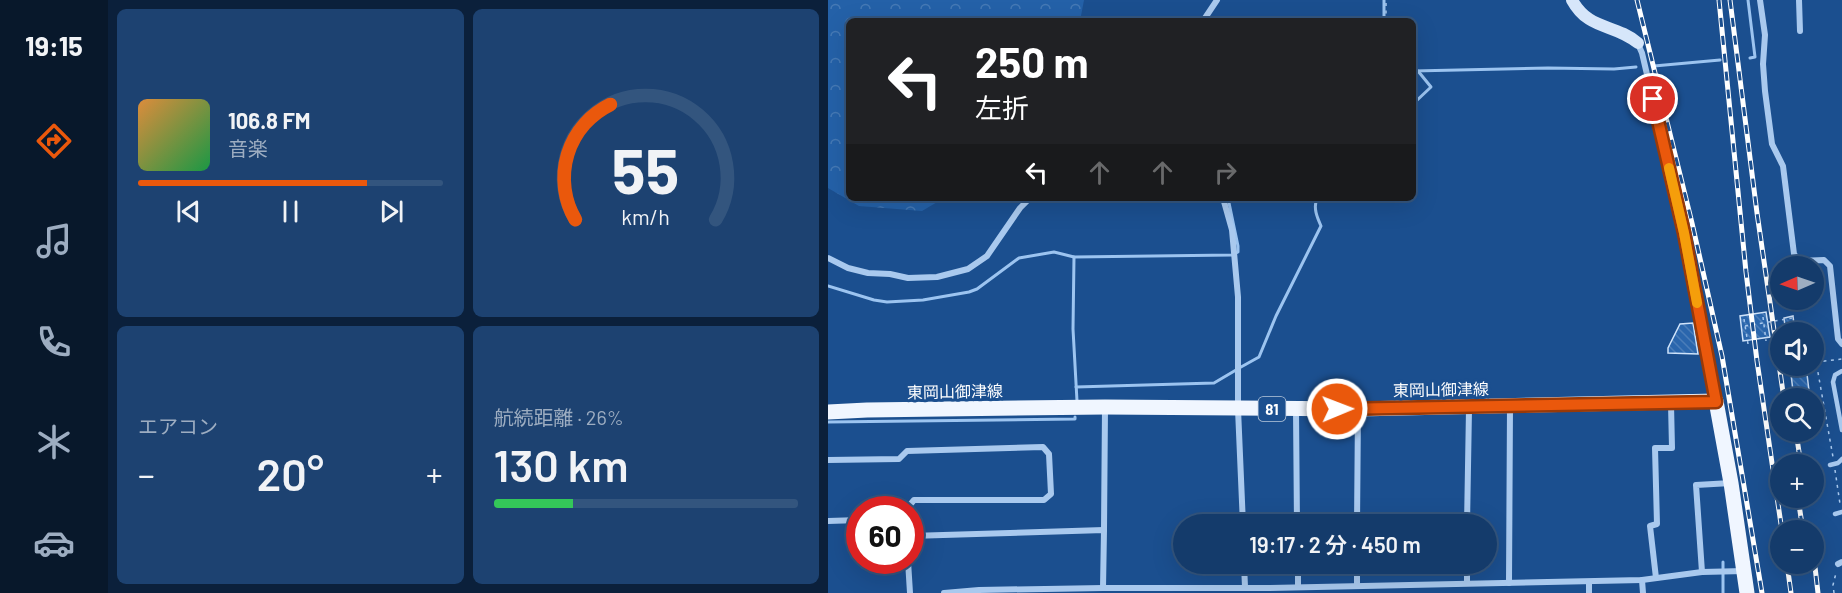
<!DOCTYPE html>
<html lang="ja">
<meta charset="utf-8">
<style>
body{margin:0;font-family:Barlow,"Noto Sans JP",sans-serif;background:#1d4271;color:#f1f3f6;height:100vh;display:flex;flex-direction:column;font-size:22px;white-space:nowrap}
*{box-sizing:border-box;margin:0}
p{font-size:20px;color:#9dadc1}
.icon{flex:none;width:33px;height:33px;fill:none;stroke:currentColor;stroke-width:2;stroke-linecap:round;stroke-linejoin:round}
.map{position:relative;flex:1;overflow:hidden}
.drawer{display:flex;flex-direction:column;gap:9px;padding:9px;background:#0b203b;width:720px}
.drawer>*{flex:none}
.banner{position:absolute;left:18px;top:18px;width:570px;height:183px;border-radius:9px;box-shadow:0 6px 24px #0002,0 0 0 2px #33557e;background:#202124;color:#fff;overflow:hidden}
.needle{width:39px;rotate:268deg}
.tools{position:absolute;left:942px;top:256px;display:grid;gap:12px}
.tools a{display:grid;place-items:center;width:54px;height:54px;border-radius:50%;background:#143b6b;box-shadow:0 6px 24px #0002,0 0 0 2px #33557e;font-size:30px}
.speed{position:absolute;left:18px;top:496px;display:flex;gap:12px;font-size:30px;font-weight:700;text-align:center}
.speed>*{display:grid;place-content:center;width:78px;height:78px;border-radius:50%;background:#143b6b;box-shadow:0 6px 24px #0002,0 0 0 2px #33557e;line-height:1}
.speed .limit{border:9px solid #d22;background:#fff;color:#111}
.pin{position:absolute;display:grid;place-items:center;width:51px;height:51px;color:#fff;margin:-26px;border:3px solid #fff;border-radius:50%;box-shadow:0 2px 6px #0007}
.me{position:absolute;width:66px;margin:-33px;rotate:89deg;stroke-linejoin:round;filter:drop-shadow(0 0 4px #0008)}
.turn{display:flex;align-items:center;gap:21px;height:126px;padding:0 30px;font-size:27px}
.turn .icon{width:78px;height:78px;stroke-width:2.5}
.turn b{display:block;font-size:42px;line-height:51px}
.lanes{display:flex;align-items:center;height:57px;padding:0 30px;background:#0003;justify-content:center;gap:30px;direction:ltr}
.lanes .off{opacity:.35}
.big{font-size:45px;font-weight:600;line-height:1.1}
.drawer .widget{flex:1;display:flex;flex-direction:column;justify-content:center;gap:9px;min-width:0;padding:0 21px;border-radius:9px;background:#1d4271}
.drawer .dial{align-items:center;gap:0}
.dial svg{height:156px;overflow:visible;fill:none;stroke:#33557e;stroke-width:7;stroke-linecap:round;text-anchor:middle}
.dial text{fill:#f1f3f6;stroke:none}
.song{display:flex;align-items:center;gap:18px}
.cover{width:72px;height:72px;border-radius:9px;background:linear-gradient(135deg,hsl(30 70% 55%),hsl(140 70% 35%))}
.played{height:6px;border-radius:3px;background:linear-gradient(90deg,#ea580c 75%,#33557e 75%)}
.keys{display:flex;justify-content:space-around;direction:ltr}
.heat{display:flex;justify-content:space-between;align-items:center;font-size:33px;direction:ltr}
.charge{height:9px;border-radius:4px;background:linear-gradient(90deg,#34c759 26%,#33557e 0)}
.drawer .tiles{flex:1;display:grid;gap:9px;grid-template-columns:repeat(2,1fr)}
.trip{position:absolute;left:345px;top:514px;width:324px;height:60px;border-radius:30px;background:#143b6b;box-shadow:0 6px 24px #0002,0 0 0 2px #33557e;font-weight:600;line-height:60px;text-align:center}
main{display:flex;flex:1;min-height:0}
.menu{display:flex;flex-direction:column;width:108px;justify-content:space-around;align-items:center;background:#08182b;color:#9dadc1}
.menu .icon{width:42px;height:42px}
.menu .on{color:#ea580c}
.menu b{font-size:27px;color:#f1f3f6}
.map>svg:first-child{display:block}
</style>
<main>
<nav class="menu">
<b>19:15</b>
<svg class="icon on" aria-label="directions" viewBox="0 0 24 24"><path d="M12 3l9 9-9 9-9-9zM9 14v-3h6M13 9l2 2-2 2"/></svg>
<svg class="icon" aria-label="music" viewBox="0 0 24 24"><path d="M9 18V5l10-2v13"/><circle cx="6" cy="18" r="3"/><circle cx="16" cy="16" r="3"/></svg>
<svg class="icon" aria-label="phone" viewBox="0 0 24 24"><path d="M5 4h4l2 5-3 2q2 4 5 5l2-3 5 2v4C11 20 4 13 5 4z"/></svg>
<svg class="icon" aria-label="climate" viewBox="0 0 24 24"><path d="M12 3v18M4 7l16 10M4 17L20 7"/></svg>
<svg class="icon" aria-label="car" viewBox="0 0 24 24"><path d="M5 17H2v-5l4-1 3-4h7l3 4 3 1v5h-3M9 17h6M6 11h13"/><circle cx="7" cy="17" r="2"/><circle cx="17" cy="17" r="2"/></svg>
</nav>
<section class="drawer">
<div class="tiles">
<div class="widget">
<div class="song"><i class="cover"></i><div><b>106.8 FM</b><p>音楽</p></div></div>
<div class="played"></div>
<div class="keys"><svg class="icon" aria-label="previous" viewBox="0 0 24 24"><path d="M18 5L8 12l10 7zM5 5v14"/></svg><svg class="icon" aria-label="pause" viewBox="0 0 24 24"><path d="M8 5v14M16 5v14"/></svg><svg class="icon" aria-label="next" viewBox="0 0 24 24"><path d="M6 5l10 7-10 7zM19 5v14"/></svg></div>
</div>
<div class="widget dial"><svg viewBox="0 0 100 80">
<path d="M14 69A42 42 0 1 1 86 69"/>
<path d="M14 69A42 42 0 0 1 32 10" stroke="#ea580c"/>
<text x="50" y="56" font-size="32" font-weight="700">55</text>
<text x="50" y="72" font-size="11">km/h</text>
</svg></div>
<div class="widget"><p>エアコン</p>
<div class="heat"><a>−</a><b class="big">20°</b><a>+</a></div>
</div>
<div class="widget"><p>航続距離 · 26%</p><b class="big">130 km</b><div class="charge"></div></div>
</div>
</section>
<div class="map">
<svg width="1014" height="593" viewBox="0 0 1014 593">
<defs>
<pattern id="forest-crowns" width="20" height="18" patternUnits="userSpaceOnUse" patternTransform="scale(1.5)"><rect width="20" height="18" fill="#2461a8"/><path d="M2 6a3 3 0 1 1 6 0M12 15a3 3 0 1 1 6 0" fill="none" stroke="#4579b5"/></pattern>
<pattern id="building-back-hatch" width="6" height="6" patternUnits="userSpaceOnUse" patternTransform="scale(1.5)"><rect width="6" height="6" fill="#2a66ad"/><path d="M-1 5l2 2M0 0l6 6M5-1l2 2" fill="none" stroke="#4a7db9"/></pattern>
</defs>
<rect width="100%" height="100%" fill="#1b4f8f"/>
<!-- forest -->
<polygon fill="url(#forest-crowns)" points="0,0 256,0 252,21 21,21 21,198 116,198 94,211 31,206 0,188"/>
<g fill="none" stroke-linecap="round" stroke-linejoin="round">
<!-- stream -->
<g stroke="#9cc4f0" stroke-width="3">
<polyline points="920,0 927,57 922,58"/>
<polyline points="556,21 556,0"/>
<polyline points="826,66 892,60"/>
<polyline points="585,71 720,68 786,69 808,67"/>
<polyline points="585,104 603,87 590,71"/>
<polyline points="246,257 245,329 249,401"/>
<polyline points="0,286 46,300 59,302 95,300 141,292 149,289 191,258 226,252 246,257 404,255 410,252 410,246 400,198"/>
<path d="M413,367L431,357L448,316L493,226C489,217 485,208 489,198"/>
<polyline points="248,387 386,383 408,370"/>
<polyline points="0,422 247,419 247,417"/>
<polyline points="895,593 895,562"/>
</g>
</g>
<!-- building -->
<g fill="url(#building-back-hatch)" stroke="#cfe3fa" stroke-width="1.5">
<polygon points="938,312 942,337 915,341 912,316"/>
<polygon points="965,316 967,333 958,333 956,318"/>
<polygon points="865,323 870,354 840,353 840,348 852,324"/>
<polygon points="962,366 978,366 982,399 966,399"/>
</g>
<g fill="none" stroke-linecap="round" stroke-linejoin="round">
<!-- path -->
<g stroke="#a9c9ee" stroke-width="1.5" stroke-dasharray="3 4.5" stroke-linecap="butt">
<polyline points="558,21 558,0"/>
<polyline points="935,317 938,341"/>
<polyline points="916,319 920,344"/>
<polyline points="917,326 964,318"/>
<polyline points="982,328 983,333"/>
<polyline points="986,350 1005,457"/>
<polyline points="988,362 1014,359"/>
<polyline points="1007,470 1012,504"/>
<polyline points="1006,593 1005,585 1008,573"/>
</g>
<!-- lane -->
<g stroke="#a9c9ee" stroke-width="4.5">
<polyline points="1014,371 1007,375 1005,382 1014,430"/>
<polyline points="1002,465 1010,463 1014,459"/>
<polyline points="1007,514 1014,512"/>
</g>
<!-- street -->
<g stroke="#a9c9ee" stroke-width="6">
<polyline points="932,0 937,35 935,64 937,91 944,144 955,166 966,254 971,261 996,260 1002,266 1010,339 1014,344"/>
<polyline points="971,0 972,31"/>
<polyline points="375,21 389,0"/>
<polyline points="810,44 814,53 856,233"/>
<polyline points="395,198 404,230 410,297 410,409 415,525"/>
<polyline points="0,258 20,268 40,273 62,274 80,278 109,277 140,269 159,256 192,208 202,198"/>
<polyline points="468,410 469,525"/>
<polyline points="0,460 71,459 79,451 215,447 221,454 223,494 216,500 86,500 81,506 80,510"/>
<polyline points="0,521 32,520"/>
<polyline points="529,525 530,409"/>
<polyline points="639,525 641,409"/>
<polyline points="276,530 277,408"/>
<polyline points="82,536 276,530 275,588"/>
<polyline points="80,561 82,593"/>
<polyline points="416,564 417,587"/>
<polyline points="470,564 470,587"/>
<polyline points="1010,564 1014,562"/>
<polyline points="874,572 868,485 903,483"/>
<polyline points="828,578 822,526 829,524 827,448 844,448 843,404"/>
<polyline points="814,580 815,593"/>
<polyline points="639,583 639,564"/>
<polyline points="681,583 682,407"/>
<polyline points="529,585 529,564"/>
<polyline points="116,593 151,590 275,588 442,588 814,580 874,572 916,571"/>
<polyline points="761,593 761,582"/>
</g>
<!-- secondary -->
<g stroke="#d6e6fa" stroke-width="12">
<path d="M744,0C761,31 786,23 810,43"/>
<polyline points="856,233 888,401"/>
</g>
<!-- primary -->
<polyline stroke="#f0f6ff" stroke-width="15" points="0,412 39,410 277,407 530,409 888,401 903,483 919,593"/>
<!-- rail casing -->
<g stroke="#fff" stroke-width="5">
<g id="rail">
<polyline points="809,0 864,223 894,356 934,593"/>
<polyline points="891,0 918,272 929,361 954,531"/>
<polyline points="902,0 929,213 956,399"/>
<polyline points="968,432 973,465"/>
<polyline points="970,498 975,531"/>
<polyline points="986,558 990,593"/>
<polyline points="959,564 963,593"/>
</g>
</g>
<!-- rail -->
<use href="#rail" stroke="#1b4f8f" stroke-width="3" stroke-dasharray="9" stroke-linecap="butt"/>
</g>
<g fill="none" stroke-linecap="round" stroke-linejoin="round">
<!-- route casing -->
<g stroke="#983908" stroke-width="15">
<polyline id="route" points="509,409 888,402 856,233 825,99"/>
</g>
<!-- route -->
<use href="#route" stroke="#ea580c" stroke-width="10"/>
<!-- slow -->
<polyline stroke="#f59e0b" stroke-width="10" points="841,168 856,233 869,303"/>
</g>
<g text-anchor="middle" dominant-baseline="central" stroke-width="6" stroke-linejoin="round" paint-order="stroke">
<!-- shield labels -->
<rect fill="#1b4f8f" stroke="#bbcadd" stroke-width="1.5" x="430.5" y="397" width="27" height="24" rx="4.5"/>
<g font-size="15" font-weight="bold" fill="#fff">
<text x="444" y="409">81</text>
</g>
<!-- street labels -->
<g font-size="16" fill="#fff" stroke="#1b4f8f">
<text transform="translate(613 389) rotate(-1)">東岡山御津線</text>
<text transform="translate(127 391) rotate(-1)">東岡山御津線</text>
</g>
</g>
</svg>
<div class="tools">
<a><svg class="needle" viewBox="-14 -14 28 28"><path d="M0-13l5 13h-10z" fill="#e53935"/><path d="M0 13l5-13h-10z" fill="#9dadc1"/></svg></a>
<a><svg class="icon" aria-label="sound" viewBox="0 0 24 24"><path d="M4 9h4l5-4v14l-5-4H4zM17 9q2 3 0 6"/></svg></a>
<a><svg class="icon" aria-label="search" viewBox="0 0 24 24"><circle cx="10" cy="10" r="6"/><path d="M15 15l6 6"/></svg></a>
<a>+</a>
<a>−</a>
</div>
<div class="speed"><div class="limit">60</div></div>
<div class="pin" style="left:825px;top:99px;background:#d93025"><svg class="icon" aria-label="arrive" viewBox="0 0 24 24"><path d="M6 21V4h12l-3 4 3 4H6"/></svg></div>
<svg class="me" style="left:509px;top:409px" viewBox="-20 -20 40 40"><circle r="17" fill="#ea580c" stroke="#fff" stroke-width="3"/><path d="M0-11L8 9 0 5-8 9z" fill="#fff"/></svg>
<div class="trip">19:17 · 2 分 · 450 m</div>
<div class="banner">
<div class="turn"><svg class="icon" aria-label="left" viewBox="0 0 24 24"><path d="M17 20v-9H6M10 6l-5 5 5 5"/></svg><div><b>250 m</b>左折</div></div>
<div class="lanes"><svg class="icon" aria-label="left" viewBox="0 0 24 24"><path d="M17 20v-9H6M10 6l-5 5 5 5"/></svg><svg class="icon off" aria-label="ahead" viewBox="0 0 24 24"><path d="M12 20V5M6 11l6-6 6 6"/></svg><svg class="icon off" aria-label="ahead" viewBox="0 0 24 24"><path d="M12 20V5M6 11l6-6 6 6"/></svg><svg class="icon off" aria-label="right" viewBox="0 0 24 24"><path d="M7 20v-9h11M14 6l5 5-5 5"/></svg></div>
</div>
</div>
</main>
